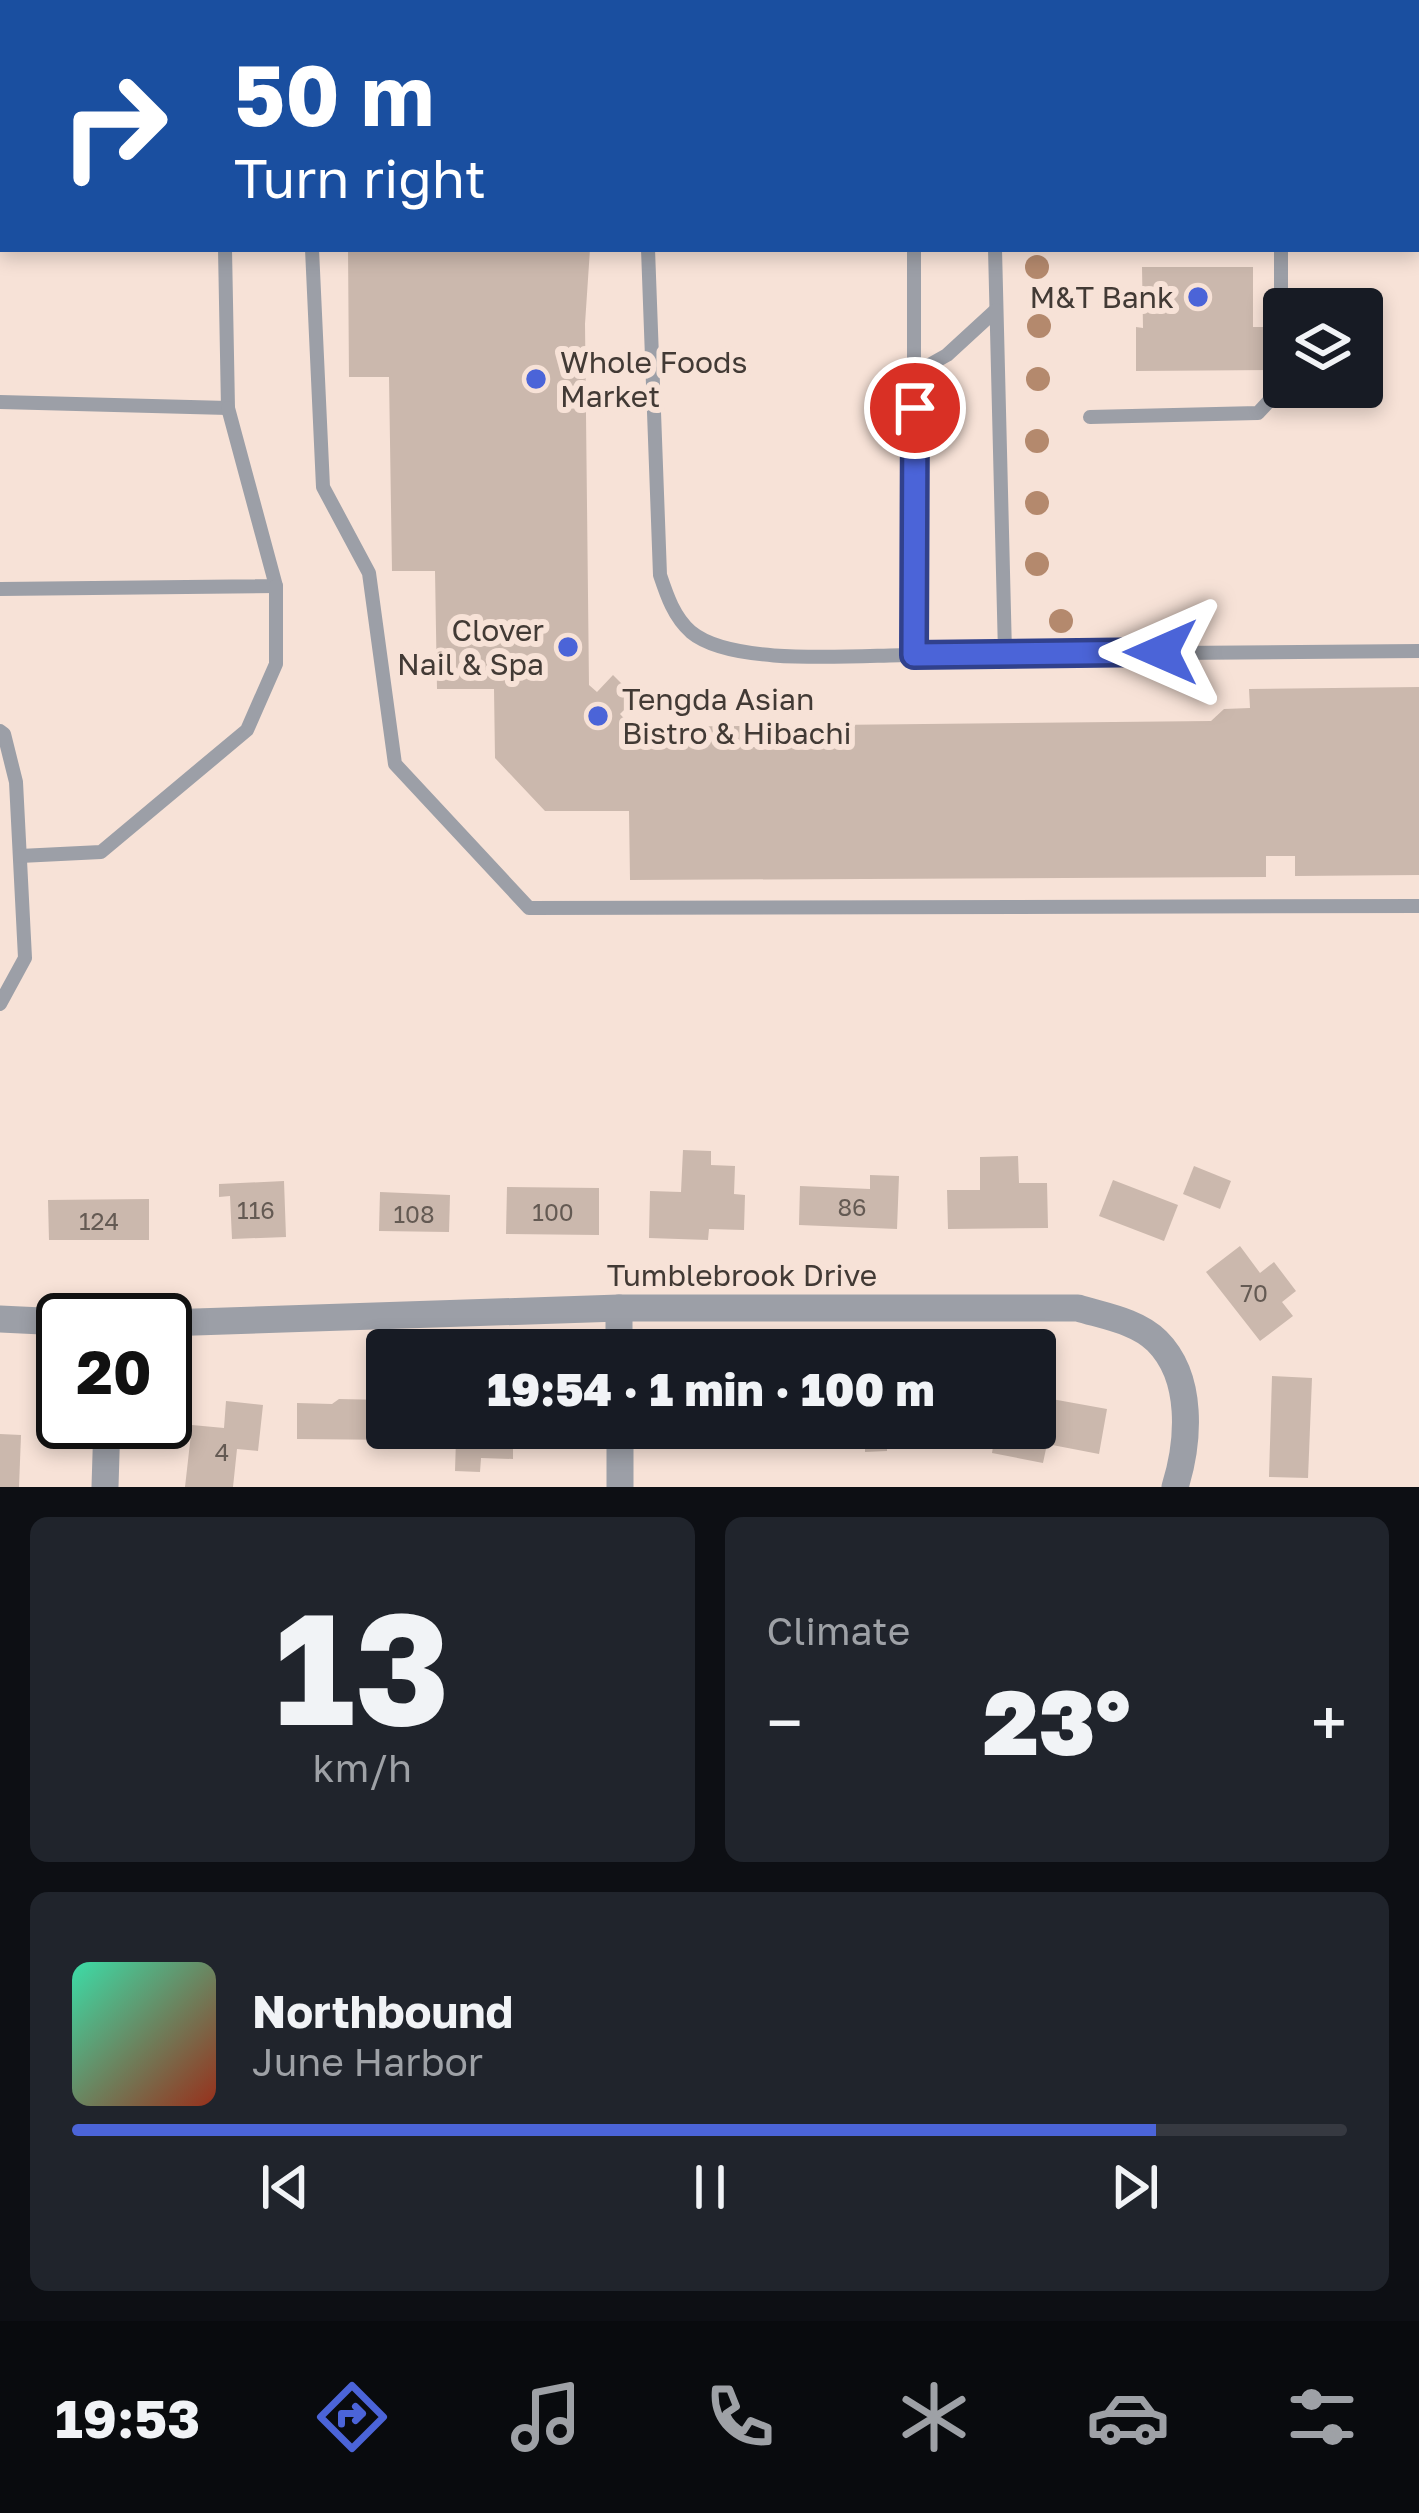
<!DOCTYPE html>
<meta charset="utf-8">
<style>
body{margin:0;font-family:"Golos Text",sans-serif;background:#20242c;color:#f1f3f6;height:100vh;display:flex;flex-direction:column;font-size:45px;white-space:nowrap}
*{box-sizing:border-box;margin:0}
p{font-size:39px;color:#9ea1a6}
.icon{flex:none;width:66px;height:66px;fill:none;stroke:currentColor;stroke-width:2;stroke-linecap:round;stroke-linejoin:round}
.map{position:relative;height:1487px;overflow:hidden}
.panel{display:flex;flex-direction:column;gap:30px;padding:30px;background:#0d0f14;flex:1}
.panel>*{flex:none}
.guide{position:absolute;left:0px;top:0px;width:1419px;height:252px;box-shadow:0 6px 18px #0003;background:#1a4fa0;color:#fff;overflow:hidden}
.buttons{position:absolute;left:1263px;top:288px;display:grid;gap:24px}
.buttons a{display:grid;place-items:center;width:120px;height:120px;border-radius:12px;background:#171b24;box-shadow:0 6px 18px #0003;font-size:60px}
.speed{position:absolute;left:36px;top:1293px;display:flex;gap:24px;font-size:60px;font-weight:700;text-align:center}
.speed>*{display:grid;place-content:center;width:156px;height:156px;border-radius:50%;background:#171b24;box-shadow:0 6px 18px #0003;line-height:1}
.speed .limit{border:6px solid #111;border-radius:18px;background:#fff;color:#111}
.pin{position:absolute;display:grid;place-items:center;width:102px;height:102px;color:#fff;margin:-51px;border:6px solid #fff;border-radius:50%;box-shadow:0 3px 12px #0007}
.me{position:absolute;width:132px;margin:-66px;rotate:270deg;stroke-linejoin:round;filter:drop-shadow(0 0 9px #0008)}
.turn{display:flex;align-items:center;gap:42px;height:252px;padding:0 36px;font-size:54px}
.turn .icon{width:156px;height:156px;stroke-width:2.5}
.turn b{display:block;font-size:84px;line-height:102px}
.big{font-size:90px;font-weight:800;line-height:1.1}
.panel .tile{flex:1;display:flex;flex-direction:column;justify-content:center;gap:18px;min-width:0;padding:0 42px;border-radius:18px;background:#20242c}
.panel .dial{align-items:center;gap:0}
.dial b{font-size:156px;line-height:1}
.song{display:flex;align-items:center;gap:36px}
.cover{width:144px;height:144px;border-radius:18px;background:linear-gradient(135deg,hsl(160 70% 55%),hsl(10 70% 35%))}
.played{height:12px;border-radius:6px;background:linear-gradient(90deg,#4b64d8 85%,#363941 85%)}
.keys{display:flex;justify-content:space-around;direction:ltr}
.heat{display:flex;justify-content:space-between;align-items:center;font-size:66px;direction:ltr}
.panel .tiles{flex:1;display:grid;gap:30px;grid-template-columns:1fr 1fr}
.tile:last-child{grid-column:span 2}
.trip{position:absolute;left:366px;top:1329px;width:690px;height:120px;border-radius:12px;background:#171b24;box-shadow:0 6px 18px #0003;font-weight:800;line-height:120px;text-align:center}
.tab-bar{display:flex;height:192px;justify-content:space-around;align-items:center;background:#090b0e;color:#9ea1a6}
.tab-bar .icon{width:84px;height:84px}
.tab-bar .current{color:#4b64d8}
.tab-bar b{font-size:54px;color:#f1f3f6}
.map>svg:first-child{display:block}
</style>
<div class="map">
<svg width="1419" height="1487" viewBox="0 0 1419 1487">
<rect width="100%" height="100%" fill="#f7e2d7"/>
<!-- building -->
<g fill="#cbb8ad">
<polygon points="348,249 590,249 585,324 589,685 597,692 613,675 636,698 620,714 632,727 1211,721 1224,709 1250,708 1249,689 1419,687 1419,875 1295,876 1295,856 1266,856 1266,877 630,880 629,811 545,811 495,758 494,689 437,689 435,571 392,571 389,377 349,377"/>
<polygon points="1142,267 1253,267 1253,327 1284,327 1284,370 1136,371 1136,327 1143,328"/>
<polygon points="683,1150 711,1151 711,1165 735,1166 734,1194 745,1195 744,1230 709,1229 708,1240 649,1238 650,1191 681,1192"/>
<polygon points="1018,1156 1019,1183 1047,1183 1048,1228 948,1229 947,1190 980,1190 980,1157"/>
<polygon points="1194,1166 1231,1181 1220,1209 1183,1194"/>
<polygon points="870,1175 899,1176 897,1229 799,1225 800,1186 870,1189"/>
<polygon points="1113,1180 1178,1205 1164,1241 1099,1216"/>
<polygon points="284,1181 286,1237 232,1239 230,1196 219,1197 219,1184"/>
<polygon points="507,1187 599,1188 599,1235 506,1234"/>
<polygon points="380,1192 450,1195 449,1232 379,1231"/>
<polygon points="149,1199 149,1240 49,1240 48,1200"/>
<polygon points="1240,1246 1260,1273 1274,1262 1296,1291 1282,1302 1293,1316 1260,1341 1206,1272"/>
<polygon points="1272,1376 1312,1378 1308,1478 1269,1477"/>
<polygon points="1035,1396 1107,1409 1099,1454 1047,1444 1043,1463 992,1453 996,1428 1035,1428"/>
<polygon points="339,1399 387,1400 387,1428 404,1428 404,1440 297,1439 297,1403 332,1404"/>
<polygon points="226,1401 263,1405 258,1451 237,1449 233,1487 185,1487 192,1425 224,1428"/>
<polygon points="450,1428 537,1428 537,1442 513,1441 513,1459 481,1458 480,1472 455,1471 456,1439 450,1438"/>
<polygon points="706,1428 806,1428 806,1439 774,1440 770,1435 706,1437"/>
<polygon points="865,1428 887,1428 887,1451 865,1452"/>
<polygon points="0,1434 21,1435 19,1487 0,1487"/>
</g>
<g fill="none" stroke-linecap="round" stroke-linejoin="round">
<!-- lane -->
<g stroke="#9c9fa7" stroke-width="14">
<polyline points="991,0 991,3"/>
<polyline points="1245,0 1246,3"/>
<polyline points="312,249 323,487 369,573 395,764 529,908 1419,906"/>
<path d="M648,249L660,575C667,596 674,617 691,632C733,667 858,655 914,655V249"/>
<polyline points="995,249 1005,653"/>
<polyline points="1281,249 1281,327"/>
<polyline points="915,373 947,355 996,310"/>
<polyline points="0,402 228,408 225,249"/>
<polyline points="1090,417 1258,413 1282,387 1282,370"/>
<polyline points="0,589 276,586 228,408"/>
<polyline points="914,655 1419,651"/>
<polyline points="0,731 4,734 16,782 25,958 0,1004"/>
<polyline points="20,856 101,852 247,730 276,664 276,586"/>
</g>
<!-- street -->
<g stroke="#9c9fa7" stroke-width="27">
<polyline points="619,1308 619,1350"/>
<polyline points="0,1319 63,1322"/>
<path d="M165,1323L619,1308H1078C1104,1316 1137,1321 1157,1341C1194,1378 1189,1442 1175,1487"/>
<polyline points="620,1428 620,1487"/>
<polyline points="105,1487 107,1422"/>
</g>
<!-- primary -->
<g stroke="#5f6472" stroke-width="30">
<polyline points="1416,101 1419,101"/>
<polyline points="0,113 3,113"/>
</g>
</g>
<!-- trees -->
<g fill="#b4896d">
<circle cx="1037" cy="267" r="12"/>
<circle cx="1039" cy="326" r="12"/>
<circle cx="1038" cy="379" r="12"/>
<circle cx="1037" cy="441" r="12"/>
<circle cx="1037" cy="503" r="12"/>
<circle cx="1037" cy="564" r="12"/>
<circle cx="1061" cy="621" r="12"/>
</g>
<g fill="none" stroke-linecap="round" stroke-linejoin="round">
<!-- route casing -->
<g stroke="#31418c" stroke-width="30">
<polyline id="route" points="915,408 914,655 1161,652"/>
</g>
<!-- route -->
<use href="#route" stroke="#4b64d8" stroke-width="21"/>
</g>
<!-- markers -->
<g fill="#4b64d8" stroke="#f7e2d7" stroke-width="4.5">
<circle cx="1198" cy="297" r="12"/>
<circle cx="536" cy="379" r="12"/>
<circle cx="568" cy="647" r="12"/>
<circle cx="598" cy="716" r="12"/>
</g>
<g text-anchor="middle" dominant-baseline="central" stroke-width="12" stroke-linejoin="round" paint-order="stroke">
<!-- number labels -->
<g font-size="24" fill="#645a53">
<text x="852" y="1206">86</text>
<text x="256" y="1209">116</text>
<text x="553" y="1211">100</text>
<text x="414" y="1213">108</text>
<text x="99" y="1220">124</text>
<text x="1254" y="1292">70</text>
<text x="222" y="1451">4</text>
</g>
<!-- poi labels -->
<g font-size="30" fill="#423a35" stroke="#f7e2d7" text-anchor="end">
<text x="1174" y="297">M&amp;T Bank</text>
<text x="560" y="362" text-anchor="start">Whole Foods<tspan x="560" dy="34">Market</tspan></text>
<text x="544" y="630">Clover<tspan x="544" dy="34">Nail &amp; Spa</tspan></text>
<text x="622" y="699" text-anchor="start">Tengda Asian<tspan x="622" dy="34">Bistro &amp; Hibachi</tspan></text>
</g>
<!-- street labels -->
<g font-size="30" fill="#423a35" stroke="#f7e2d7">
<text x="742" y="1275">Tumblebrook Drive</text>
</g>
</g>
</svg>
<div class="buttons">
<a><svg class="icon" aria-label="layers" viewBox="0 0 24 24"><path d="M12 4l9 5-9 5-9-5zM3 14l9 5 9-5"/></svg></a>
</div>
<div class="speed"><div class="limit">20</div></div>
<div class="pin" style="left:915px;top:408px;background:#d93025"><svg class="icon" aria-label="arrive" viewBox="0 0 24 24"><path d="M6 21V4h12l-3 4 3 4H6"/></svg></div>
<svg class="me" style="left:1161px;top:652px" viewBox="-20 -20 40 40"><path d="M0-17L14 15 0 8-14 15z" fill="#4b64d8" stroke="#fff" stroke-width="4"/></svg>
<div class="trip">19:54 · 1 min · 100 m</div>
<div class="guide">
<div class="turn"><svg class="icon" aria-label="right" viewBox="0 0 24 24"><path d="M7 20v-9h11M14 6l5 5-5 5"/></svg><div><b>50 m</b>Turn right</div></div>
</div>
</div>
<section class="panel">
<div class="tiles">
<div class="tile dial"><b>13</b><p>km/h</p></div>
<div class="tile"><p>Climate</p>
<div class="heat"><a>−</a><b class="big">23°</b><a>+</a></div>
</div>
<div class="tile">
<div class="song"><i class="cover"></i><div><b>Northbound</b><p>June Harbor</p></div></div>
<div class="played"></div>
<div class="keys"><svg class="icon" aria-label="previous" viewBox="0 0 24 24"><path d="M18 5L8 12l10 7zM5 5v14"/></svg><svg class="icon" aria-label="pause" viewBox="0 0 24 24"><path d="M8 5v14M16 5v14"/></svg><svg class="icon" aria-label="next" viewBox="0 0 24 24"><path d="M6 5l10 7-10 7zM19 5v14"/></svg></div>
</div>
</div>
</section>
<nav class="tab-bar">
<b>19:53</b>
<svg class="icon current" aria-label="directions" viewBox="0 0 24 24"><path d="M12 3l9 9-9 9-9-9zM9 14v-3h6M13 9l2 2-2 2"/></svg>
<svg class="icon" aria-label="music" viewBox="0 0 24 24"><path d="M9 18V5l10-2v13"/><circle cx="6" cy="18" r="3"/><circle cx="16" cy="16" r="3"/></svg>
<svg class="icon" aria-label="phone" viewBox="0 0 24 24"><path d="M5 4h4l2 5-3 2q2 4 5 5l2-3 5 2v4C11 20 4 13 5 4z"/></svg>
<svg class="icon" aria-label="climate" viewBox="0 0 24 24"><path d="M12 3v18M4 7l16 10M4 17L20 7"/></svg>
<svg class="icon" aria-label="car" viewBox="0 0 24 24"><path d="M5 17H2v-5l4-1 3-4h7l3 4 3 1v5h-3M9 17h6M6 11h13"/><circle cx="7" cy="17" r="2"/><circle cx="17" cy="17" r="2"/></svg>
<svg class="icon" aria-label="filters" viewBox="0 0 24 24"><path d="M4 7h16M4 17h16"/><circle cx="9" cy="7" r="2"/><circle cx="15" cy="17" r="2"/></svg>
</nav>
